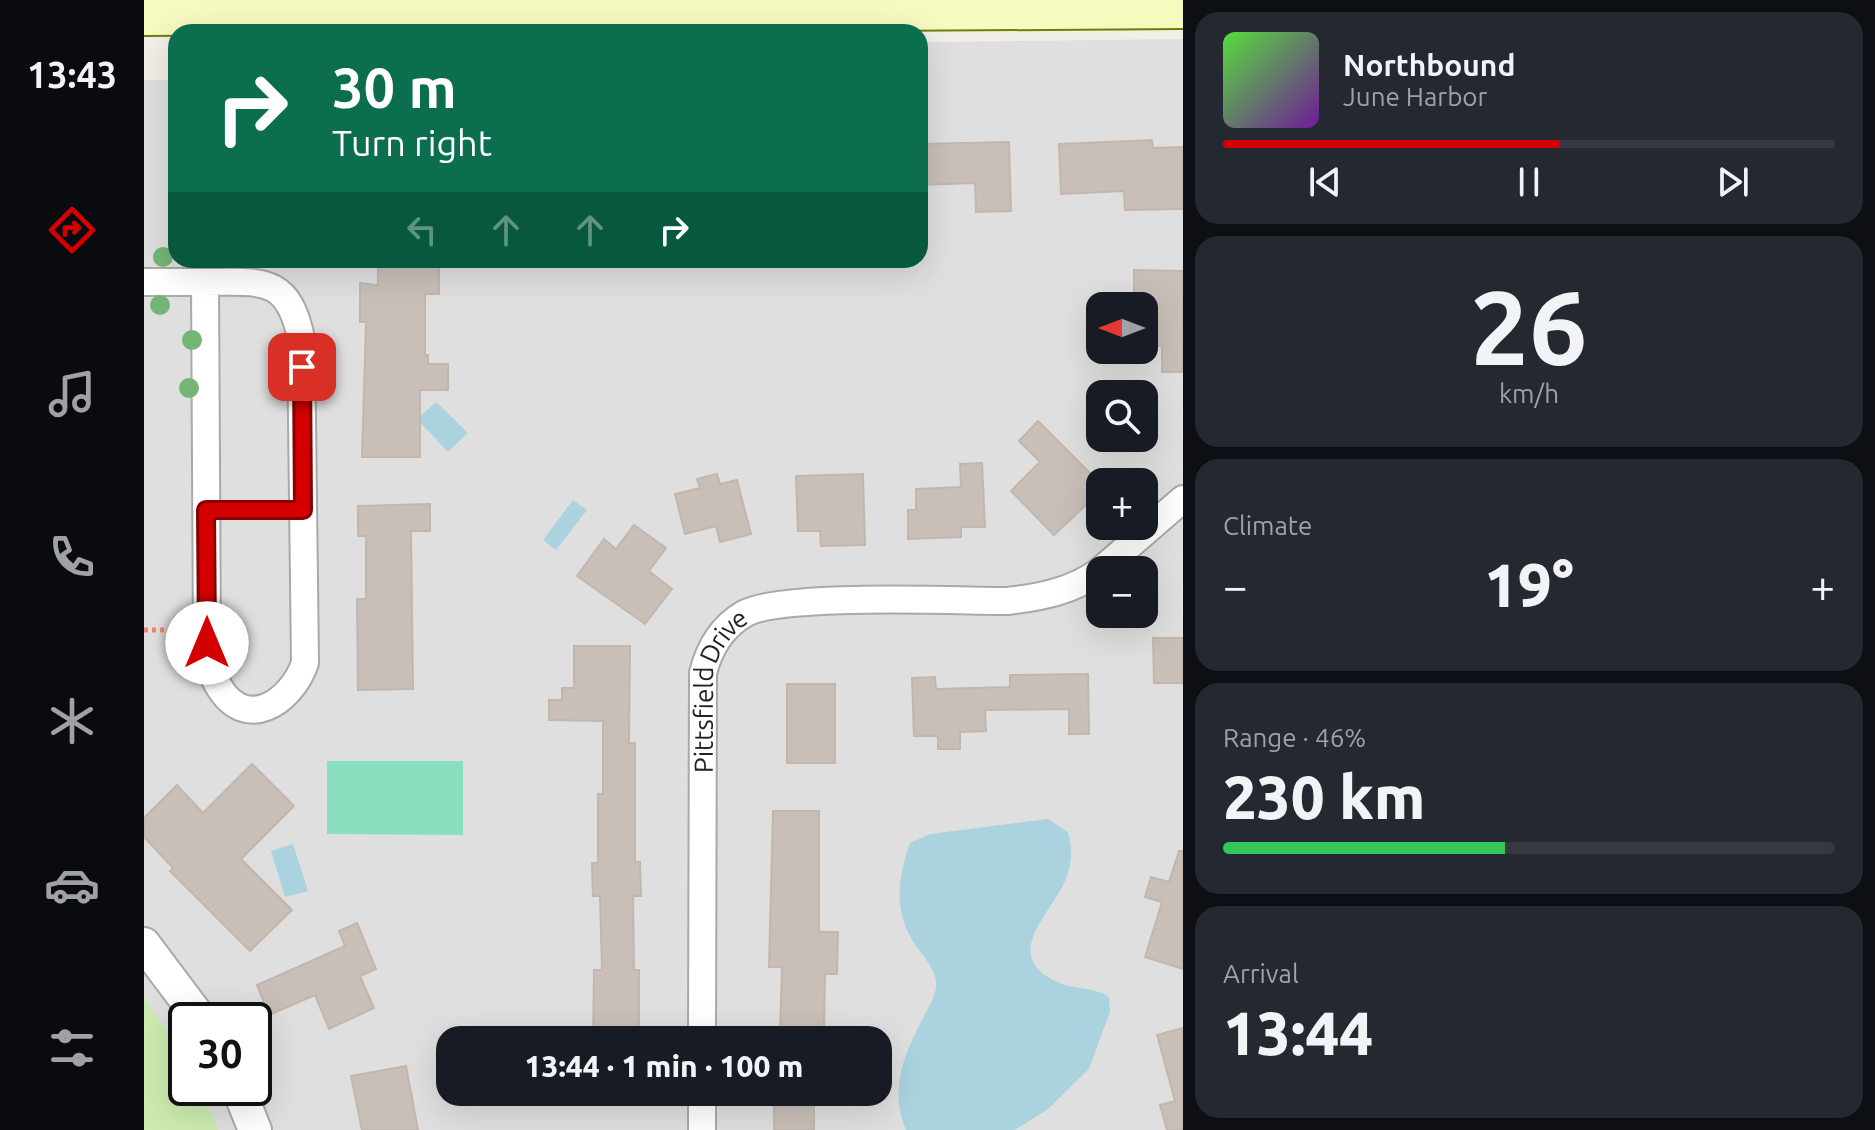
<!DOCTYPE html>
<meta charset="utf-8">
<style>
body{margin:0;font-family:Ubuntu,sans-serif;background:#242831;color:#f1f3f6;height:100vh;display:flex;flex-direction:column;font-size:30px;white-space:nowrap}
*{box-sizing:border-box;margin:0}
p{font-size:26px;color:#9ea1a6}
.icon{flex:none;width:44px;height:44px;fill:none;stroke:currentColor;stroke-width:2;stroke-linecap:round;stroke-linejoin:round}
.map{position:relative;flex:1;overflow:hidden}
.side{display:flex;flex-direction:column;gap:12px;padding:12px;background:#0d0f14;width:692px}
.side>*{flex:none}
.hud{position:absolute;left:24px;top:24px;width:760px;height:244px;border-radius:24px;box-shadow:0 8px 32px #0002;background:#0b6e4f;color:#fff;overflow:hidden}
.needle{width:52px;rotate:270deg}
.controls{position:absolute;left:942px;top:292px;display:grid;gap:16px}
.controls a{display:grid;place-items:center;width:72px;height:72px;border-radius:16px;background:#171b24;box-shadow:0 8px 32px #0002;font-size:40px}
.speed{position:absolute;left:24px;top:1002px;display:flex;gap:16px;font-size:40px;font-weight:700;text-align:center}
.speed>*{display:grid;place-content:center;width:104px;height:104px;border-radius:50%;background:#171b24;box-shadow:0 8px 32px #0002;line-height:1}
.speed .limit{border:4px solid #111;border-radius:12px;background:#fff;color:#111}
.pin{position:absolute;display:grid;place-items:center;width:68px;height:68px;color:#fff;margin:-34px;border-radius:16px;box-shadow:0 4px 12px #0006}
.me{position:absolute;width:88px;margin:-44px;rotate:0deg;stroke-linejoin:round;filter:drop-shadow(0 0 6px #0008)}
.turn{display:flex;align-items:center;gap:28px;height:168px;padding:0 32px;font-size:36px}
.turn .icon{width:104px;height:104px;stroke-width:2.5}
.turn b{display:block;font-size:56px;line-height:68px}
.lanes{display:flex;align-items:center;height:76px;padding:0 32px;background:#0003;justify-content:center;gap:40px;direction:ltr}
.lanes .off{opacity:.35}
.big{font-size:60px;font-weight:800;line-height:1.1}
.side .card{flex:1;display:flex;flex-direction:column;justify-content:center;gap:12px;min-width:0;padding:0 28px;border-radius:24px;background:#242831}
.side .dial{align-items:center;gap:0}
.dial b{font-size:104px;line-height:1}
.song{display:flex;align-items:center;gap:24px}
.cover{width:96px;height:96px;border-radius:12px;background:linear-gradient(135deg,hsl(110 70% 55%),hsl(280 70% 35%))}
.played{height:8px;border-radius:4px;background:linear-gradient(90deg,#d40000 55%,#363941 55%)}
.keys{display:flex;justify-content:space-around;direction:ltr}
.heat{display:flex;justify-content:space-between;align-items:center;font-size:44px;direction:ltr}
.charge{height:12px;border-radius:6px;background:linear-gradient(90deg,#34c759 46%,#363941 0)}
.trip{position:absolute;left:292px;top:1026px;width:456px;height:80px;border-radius:24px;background:#171b24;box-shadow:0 8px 32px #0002;font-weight:800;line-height:80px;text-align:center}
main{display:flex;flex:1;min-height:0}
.tabs{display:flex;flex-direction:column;width:144px;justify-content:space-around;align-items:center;background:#090b0e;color:#9ea1a6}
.tabs .icon{width:56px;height:56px}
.tabs .current{color:#d40000}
.tabs b{font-size:36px;color:#f1f3f6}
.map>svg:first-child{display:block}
</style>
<main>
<nav class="tabs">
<b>13:43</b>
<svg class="icon current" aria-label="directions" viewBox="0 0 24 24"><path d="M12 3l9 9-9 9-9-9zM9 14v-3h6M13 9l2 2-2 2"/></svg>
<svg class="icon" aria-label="music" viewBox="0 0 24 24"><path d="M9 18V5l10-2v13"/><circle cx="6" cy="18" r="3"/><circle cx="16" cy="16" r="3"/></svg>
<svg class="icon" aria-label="phone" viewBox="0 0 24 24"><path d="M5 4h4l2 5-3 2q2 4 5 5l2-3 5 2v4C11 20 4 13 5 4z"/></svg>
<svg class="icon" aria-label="climate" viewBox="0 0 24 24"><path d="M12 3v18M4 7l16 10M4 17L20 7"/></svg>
<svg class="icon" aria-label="car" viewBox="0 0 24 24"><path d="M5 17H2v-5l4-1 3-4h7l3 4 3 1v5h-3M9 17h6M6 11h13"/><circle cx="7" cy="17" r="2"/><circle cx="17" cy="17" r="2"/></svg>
<svg class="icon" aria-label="filters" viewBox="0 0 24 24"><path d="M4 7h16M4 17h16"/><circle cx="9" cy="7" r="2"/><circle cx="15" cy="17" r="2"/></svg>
</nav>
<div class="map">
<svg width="1039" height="1130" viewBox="0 0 1039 1130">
<rect width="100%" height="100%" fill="#f2efe9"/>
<!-- residential -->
<path fill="#e0dfdf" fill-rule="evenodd" d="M1039,39V1130H0V80H32V260H776V42ZM956,306H1000V350H956ZM956,394H1000V438H956ZM956,482H1000V526H956ZM956,570H1000V614H956ZM42,1020H110V1088H42ZM306,1040H734V1092H306Z"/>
<!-- grass -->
<polygon fill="#cdebb0" points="0,997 42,1060 42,1088 56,1088 74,1130 0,1130"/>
<!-- pitch -->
<polygon fill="#88e0be" points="183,761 319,761 319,835 183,834"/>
<!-- water -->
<g fill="#aad3df">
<polygon points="292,402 324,433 304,452 273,419"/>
<polygon points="429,500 443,510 412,550 399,540"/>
<path d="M904,819L924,832C929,849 928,864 921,881C907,914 857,954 911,981C927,990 949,986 965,997L966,1012L945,1069L904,1109L871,1130H762C744,1089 761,1052 781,1014C786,1004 794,992 792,980C789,966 777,953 770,943C749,911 754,877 766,843L786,834Z"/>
<polygon points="149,844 164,891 141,897 127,851"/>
</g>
<!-- building -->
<g fill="#c7bfb8" stroke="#c4b6ab" stroke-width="2">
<polygon points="1008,140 1009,148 1039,147 1039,209 981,210 980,191 917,194 915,144"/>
<polygon points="865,142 867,211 832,212 831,183 776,185 776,144"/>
<polygon points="234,260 295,260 295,294 281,294 281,355 284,355 284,364 304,364 304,390 276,390 276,457 218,457 222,322 216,322 216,283 234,285"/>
<polygon points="990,270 1039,271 1039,372 1018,372 1018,346 1006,345 1006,301 990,301"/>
<polygon points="894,421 956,483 956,492 910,535 867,491 896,462 875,441"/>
<polygon points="838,463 841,527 817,527 817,537 764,539 764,510 772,510 772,489 817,487 816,464"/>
<polygon points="573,474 576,484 593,480 607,534 576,542 572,526 541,534 531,494 556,488 553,479"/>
<polygon points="719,474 721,545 677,546 676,531 654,531 652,476"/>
<polygon points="286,504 286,531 267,531 269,689 214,690 213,599 222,599 222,536 214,536 214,506"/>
<polygon points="490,525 522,548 505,571 528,589 501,624 433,576 460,539 472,549"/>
<polygon points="1009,638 1039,638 1039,683 1010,683"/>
<polygon points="430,646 486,646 485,743 491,743 491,862 496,862 497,896 489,896 490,970 495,970 495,1040 449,1040 450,970 458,970 456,896 449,896 448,863 454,863 454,794 459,794 459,721 405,720 405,700 418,700 418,688 430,688"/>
<polygon points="944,674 945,734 925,734 925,709 841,710 842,731 816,732 816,749 794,749 794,736 770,736 768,678 791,677 792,689 866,687 866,675"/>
<rect x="643" y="684" width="48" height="79"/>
<polygon points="108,764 150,806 97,859 148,910 106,951 26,871 29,868 0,837 0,818 33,785 59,813"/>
<polygon points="629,811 675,811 675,932 694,932 693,974 681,974 680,1036 636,1035 638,967 625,967"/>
<polygon points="1035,851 1039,851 1039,969 1001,957 1018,902 1001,897 1007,877 1025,882"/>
<polygon points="213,923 232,969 216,976 230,1008 185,1029 171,995 125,1015 113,985 201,946 195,931"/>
<polygon points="1039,1028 1039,1130 1023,1130 1016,1105 1031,1101 1013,1035"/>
<polygon points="262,1066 274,1130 218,1130 207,1076"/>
<rect x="630" y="1092" width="40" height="38"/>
</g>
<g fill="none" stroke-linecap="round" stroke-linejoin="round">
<!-- service casing -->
<g stroke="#a9a9a9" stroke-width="16">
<polyline id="service" points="62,510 159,510"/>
</g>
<!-- minor casing -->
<g stroke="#a9a9a9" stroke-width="30">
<g id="minor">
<polyline points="0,282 61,282"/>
<path d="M61,282C117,282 144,275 157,338L161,663C147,703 101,733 74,685C66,672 65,658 63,643Z"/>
<polyline points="957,570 1039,499"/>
<path id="s1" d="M558,1040L559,673C565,649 578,627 600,614C636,593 812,601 864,601C897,597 929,591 956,571"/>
<polyline points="558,1130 558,1092"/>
</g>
</g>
<!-- tertiary casing -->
<g stroke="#a9a9a9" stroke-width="36">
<g id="tertiary">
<polyline points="0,944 57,1020"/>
<polyline points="94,1088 111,1130"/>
</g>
</g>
<!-- secondary casing -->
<g stroke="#707d05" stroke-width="40">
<polyline id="secondary" points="0,17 1039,10"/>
</g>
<!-- path -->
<polyline stroke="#fa8072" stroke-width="5" stroke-dasharray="4 4" stroke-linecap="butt" points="0,630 38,630"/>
<!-- service -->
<use href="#service" stroke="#fff" stroke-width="12"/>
<!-- minor -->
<use href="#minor" stroke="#fff" stroke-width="26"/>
<!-- tertiary -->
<use href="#tertiary" stroke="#fff" stroke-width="32"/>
<!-- secondary -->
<use href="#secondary" stroke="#f7fabf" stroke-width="36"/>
</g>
<!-- trees -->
<g fill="#74b475">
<circle cx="19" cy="257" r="10"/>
<circle cx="16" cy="305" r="10"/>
<circle cx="48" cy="340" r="10"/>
<circle cx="45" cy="388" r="10"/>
</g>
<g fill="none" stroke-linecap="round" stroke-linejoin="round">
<!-- route casing -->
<g stroke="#8a0000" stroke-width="20">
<polyline id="route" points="63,643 62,510 159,510 158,367"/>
</g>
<!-- route -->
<use href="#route" stroke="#d40000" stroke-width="14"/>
</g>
<g text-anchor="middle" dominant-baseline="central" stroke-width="7" stroke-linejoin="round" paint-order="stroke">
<!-- street labels -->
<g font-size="26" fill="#222" stroke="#fff">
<text stroke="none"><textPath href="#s1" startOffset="354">Pittsfield Drive</textPath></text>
</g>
</g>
</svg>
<div class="controls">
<a><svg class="needle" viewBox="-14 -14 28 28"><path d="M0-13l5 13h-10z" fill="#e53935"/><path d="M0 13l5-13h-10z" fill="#9ea1a6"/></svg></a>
<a><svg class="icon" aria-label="search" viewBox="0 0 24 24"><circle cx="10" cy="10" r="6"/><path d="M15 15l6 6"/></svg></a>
<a>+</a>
<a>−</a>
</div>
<div class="speed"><div class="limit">30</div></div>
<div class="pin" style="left:158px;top:367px;background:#d93025"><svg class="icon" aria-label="arrive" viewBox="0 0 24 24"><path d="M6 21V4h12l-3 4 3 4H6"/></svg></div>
<svg class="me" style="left:63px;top:643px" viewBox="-20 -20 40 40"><circle r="19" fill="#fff"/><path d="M0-13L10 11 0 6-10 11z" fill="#d40000"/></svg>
<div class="trip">13:44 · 1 min · 100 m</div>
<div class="hud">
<div class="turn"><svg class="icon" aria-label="right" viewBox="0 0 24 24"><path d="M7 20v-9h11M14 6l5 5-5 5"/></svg><div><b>30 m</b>Turn right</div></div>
<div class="lanes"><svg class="icon off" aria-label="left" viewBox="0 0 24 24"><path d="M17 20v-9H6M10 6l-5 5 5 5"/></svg><svg class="icon off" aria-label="ahead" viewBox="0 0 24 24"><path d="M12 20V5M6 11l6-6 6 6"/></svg><svg class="icon off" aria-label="ahead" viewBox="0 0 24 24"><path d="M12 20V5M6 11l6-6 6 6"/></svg><svg class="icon" aria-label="right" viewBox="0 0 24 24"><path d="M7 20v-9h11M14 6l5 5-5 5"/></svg></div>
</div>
</div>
<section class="side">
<div class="card">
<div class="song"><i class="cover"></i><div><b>Northbound</b><p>June Harbor</p></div></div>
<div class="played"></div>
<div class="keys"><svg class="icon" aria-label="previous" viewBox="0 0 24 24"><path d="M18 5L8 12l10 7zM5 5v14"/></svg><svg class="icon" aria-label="pause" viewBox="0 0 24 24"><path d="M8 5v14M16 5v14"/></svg><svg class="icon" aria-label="next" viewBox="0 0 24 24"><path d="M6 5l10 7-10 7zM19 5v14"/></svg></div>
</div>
<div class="card dial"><b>26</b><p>km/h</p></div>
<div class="card"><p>Climate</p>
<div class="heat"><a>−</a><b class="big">19°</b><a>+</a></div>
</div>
<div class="card"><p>Range · 46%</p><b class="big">230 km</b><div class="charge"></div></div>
<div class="card"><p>Arrival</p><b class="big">13:44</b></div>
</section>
</main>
